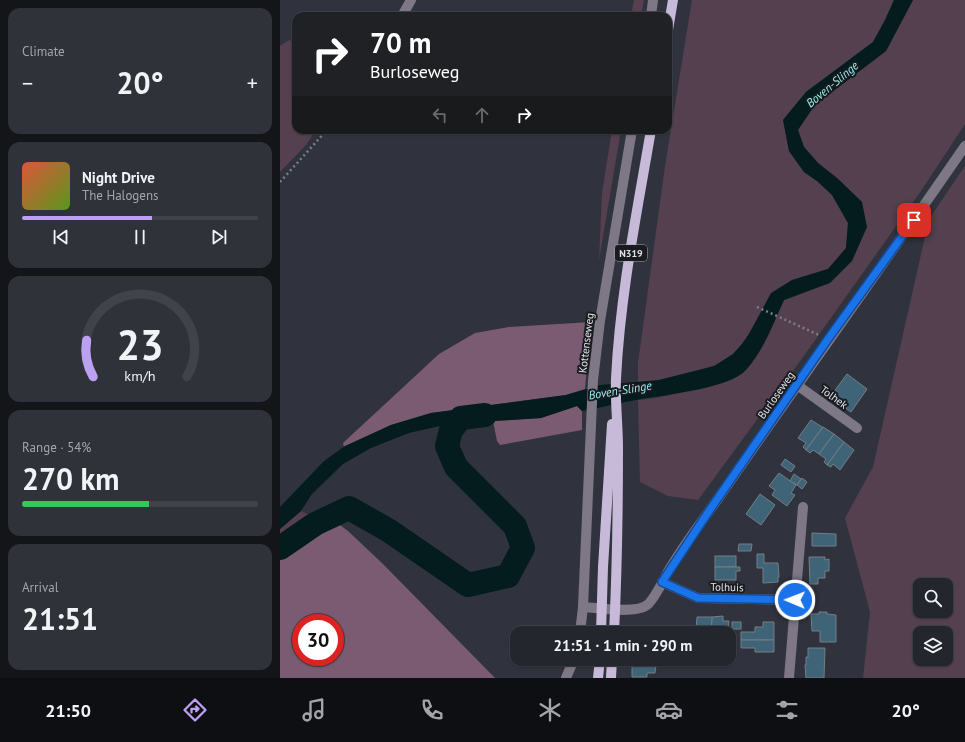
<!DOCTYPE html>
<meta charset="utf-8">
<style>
body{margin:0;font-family:"PT Sans",sans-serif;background:#30323a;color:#f1f3f6;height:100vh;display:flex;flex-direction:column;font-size:15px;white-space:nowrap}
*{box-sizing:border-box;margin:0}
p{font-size:13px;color:#a3a5aa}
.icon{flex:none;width:22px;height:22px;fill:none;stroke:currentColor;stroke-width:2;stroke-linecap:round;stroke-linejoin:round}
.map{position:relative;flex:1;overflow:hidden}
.panel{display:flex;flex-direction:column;gap:8px;padding:8px;background:#141519;width:280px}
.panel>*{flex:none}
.top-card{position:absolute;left:12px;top:12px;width:380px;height:122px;border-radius:12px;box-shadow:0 1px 3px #0004,0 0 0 1px #41434a;background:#202124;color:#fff;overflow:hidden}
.buttons{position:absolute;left:633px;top:578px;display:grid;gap:8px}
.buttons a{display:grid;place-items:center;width:40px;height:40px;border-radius:8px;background:#24262e;box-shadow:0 1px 3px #0004,0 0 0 1px #41434a;font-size:20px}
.speed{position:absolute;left:12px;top:614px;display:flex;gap:8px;font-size:20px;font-weight:700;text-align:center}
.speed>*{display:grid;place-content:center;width:52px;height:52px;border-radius:50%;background:#24262e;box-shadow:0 1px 3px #0004,0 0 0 1px #41434a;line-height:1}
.speed .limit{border:6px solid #d22;background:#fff;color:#111}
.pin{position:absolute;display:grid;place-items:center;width:34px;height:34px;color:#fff;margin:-17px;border-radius:8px;box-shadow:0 2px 6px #0006}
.me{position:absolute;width:44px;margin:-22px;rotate:271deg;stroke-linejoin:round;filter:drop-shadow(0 0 3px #0008)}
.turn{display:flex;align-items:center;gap:14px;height:84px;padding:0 12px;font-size:18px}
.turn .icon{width:52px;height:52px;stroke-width:2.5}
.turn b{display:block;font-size:28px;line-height:34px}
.lanes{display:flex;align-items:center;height:38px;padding:0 12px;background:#0003;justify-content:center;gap:20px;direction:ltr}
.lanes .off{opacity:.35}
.big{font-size:30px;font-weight:600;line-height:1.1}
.panel .card{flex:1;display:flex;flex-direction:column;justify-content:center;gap:6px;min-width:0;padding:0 14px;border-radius:12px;background:#30323a}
.panel .dial{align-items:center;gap:0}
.dial svg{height:104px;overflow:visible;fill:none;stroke:#41434a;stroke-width:7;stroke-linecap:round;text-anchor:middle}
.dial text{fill:#f1f3f6;stroke:none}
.song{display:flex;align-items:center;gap:12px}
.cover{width:48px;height:48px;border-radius:6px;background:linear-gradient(135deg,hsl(10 70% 55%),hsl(90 70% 35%))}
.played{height:4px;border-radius:2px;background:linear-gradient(90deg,#bca0f2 55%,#41434a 55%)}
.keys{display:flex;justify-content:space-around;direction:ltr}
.heat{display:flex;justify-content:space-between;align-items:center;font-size:22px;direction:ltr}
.charge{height:6px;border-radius:3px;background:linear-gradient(90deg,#34c759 54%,#41434a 0)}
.trip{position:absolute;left:230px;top:626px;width:226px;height:40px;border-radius:12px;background:#24262e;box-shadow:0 1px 3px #0004,0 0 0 1px #41434a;font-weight:600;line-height:40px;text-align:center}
.dock{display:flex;height:64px;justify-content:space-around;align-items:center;background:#0e0f12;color:#a3a5aa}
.dock .icon{width:28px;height:28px}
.dock .active{color:#bca0f2}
.dock b{font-size:18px;color:#f1f3f6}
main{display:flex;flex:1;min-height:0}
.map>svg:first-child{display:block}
</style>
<main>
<section class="panel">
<div class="card"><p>Climate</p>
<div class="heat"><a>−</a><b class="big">20°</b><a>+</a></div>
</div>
<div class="card">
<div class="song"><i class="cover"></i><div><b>Night Drive</b><p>The Halogens</p></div></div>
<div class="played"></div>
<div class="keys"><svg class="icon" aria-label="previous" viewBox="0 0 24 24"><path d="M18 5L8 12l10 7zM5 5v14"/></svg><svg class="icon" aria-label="pause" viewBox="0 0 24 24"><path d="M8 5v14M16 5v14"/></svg><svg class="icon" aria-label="next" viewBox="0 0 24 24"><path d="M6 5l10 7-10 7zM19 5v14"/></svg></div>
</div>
<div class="card dial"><svg viewBox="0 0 100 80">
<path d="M14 69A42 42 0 1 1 86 69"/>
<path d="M14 69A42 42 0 0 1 9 41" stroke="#bca0f2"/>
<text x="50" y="56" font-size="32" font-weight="700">23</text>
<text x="50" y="72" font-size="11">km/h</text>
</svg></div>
<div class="card"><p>Range · 54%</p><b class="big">270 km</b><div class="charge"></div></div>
<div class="card"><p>Arrival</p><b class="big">21:51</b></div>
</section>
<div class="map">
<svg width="685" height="678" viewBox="0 0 685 678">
<rect width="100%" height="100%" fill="#30333d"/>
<!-- green -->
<g fill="#54404e" fill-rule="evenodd">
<polygon points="354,0 364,0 361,16 351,16"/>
<polygon points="412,0 614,0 605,20 593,42 526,92 503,120 509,151 524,172 537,181 552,195 568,223 566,248 548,269 512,280 473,327 462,344 453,354 444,361 434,366 418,371 379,380 358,383 358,363 385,166"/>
<polygon points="633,0 685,0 685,124 641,191 526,353 418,500 388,496 360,482 358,400 376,398 443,383 491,329 504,300 516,296 572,261 582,202 557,178 538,163 524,147 518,130 521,119 535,105 606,51"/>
<polygon points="9,40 16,42 16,130 36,130 26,145 0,172 0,46"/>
<polygon points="332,130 341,130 319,260 322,193"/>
<path d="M685,166V678H583L590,612L565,518L593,467L649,219ZM640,585H666V611H640ZM640,633H666V659H640Z"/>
<polygon points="21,511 45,523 18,540 0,560 0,529"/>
</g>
<!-- forest -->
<g fill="#7a5b71" fill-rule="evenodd">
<polygon points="311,322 305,389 286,395 151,413 111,425 64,447 63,443 159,354 195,333 229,327"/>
<polygon points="297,406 302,411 302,430 220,445 217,441 213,421 261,418"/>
<path d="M53,520L68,531L103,564L215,678H0V560L18,540ZM21,623H55V657H21Z"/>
</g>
<!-- water -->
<path fill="#041c1d" d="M614,0H633L606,51L535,105L518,130L524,147L538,163L557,178L582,202L587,227L572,261L550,283L504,300C493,324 484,350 466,370C449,389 382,395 356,400C338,403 320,408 302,411L297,406L261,418L169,424L129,433L91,448L63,464L32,494L21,511L0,529V507L44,461L65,446L111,425L151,413L286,395L320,385L379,380L434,366L453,354L462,344L469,334L491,293L512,280L548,269L566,248L568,223L552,195L537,181L524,172L509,151L503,120L526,92L593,42L605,20Z"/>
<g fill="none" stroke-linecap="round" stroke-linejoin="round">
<!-- river -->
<polyline stroke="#041c1d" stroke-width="24" points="0,548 35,524 69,508 108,530 188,585 228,576 243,548 235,526 176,467 167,446 171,430 181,418 205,415"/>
</g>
<!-- building -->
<g fill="#406477" stroke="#727e85">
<polygon points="567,374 587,389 571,412 550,397"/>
<polygon points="531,420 542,427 543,427 526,450 523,447 526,443 518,438"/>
<polygon points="543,427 554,434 539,454 533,450 530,453 526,450"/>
<polygon points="554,434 564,442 547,465 544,462 546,459 539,454"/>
<polygon points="564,442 574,450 560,470 553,464 551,467 547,465"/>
<polygon points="505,459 515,466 511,472 501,465"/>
<polygon points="499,473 516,485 511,493 515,495 507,506 492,495 495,490 489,486"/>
<polygon points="514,474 521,479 517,485 510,481"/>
<polygon points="522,478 527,482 522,489 517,485"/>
<polygon points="480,494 495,505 481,525 466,514"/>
<polygon points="532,533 556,534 556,546 532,546"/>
<polygon points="459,544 472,544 471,551 458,551"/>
<polygon points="477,554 484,554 484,563 498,563 499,577 498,577 498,582 483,583 483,568 477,568"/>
<rect x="435" y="556" width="21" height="11"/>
<polygon points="529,557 545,557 545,560 549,559 549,571 545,571 545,578 538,578 538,584 530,584"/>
<polygon points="435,567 460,567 460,571 456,571 456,580 435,580"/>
<polygon points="539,612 547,612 547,614 556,615 556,642 540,642 540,631 532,631 531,614 539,614"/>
<polygon points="443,616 443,621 449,621 448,632 431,633 432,617"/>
<polygon points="417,617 432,617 431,633 419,633 419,629 416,629"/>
<rect x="452" y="622" width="9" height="7"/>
<polygon points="483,622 494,622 494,640 461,640 461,632 475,632 475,627 483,627"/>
<polygon points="461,640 494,640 494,652 475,652 475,648 461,648"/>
<polygon points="528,648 545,648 544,678 526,678 525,665 526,665 526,657 528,657"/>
<polygon points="352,665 376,665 375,673 367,673 367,677 352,677"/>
</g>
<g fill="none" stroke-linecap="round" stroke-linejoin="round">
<!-- path -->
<g stroke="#7b7e86" stroke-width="2.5" stroke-dasharray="2 3" stroke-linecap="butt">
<polyline points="0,182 47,130"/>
<polyline points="477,307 539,335"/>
</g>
<!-- minor -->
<g stroke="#7d7786" stroke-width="10">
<polyline points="122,16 131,0"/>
<polyline points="371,16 373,0"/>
<polyline points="517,385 577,428"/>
<polyline points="382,582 418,598 515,600"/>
<path d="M303,607C317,608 356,614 367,605C374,600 384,579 389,570C403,546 420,524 437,500C519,382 603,265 685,146"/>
<polyline points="300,633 303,607 313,380 320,321 352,130"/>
<polyline points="286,678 294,659"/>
<polyline points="509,678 523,507"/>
</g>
<!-- major -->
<g stroke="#c6bad8" stroke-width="10">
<polyline points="388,30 393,0"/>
<polyline points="321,633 323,567 332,424"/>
<path d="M334,633C337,572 338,510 338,448C338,425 335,402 336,379C340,295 357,212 371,130"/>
<polyline points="318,678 320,659"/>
<polyline points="331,678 332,659"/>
</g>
</g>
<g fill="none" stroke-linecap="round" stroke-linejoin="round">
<!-- route casing -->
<g stroke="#114b97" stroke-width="10">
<polyline id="route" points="515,600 418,598 382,582 429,511 548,339 634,220"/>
</g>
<!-- route -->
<use href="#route" stroke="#1a73e8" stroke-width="7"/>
</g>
<g text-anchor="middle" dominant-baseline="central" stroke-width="4" stroke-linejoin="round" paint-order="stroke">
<!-- shield labels -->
<rect fill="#191b1f" stroke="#a4a6ac" stroke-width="1" x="335" y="245" width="32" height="16" rx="3"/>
<g font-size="10" font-weight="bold" fill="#dfe2e8">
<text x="351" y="253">N319</text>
</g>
<!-- street labels -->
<g font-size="11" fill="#dfe2e8" stroke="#191b1f">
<text transform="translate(306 343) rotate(-83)">Kottenseweg</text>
<text transform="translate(496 395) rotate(-55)">Burloseweg</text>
<text transform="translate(554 397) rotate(36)">Tolhek</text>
<text transform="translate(447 587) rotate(1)">Tolhuis</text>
</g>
<!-- water labels -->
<g font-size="12" font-style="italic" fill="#99edf0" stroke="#191b1f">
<text transform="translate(552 84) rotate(-40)">Boven-Slinge</text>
<text transform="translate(340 390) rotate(-9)">Boven-Slinge</text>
</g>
</g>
</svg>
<div class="buttons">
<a><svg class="icon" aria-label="search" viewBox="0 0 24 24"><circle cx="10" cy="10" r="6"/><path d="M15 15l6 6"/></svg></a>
<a><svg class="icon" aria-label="layers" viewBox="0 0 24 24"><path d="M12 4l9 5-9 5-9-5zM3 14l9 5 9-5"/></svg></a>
</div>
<div class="speed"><div class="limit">30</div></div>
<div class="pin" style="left:634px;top:220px;background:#d93025"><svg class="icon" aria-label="arrive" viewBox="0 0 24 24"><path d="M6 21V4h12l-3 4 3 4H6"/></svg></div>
<svg class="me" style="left:515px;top:600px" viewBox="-20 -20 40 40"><circle r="17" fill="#1a73e8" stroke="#fff" stroke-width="3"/><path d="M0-11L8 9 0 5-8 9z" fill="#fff"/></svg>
<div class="trip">21:51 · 1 min · 290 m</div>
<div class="top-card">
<div class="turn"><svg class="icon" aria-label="right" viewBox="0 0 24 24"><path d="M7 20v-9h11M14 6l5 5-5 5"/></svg><div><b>70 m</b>Burloseweg</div></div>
<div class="lanes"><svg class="icon off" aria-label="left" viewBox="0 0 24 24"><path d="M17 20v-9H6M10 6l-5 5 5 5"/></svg><svg class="icon off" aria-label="ahead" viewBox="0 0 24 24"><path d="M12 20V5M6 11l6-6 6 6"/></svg><svg class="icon" aria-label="right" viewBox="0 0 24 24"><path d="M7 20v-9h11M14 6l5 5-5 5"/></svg></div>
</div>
</div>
</main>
<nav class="dock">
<b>21:50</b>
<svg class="icon active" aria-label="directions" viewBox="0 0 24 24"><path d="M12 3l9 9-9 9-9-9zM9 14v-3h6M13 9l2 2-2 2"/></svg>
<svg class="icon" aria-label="music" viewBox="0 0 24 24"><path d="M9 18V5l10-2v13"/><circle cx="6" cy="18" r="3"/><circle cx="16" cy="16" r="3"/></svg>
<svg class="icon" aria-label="phone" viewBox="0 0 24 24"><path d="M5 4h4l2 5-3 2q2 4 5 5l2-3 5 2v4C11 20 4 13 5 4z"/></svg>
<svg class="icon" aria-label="climate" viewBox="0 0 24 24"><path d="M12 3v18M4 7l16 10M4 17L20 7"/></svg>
<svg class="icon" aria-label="car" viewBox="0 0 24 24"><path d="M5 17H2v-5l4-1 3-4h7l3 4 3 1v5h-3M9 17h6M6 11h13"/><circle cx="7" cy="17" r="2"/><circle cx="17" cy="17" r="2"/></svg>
<svg class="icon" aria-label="filters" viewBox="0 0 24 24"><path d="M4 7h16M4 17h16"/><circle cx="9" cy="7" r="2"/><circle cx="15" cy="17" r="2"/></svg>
<b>20°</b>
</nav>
